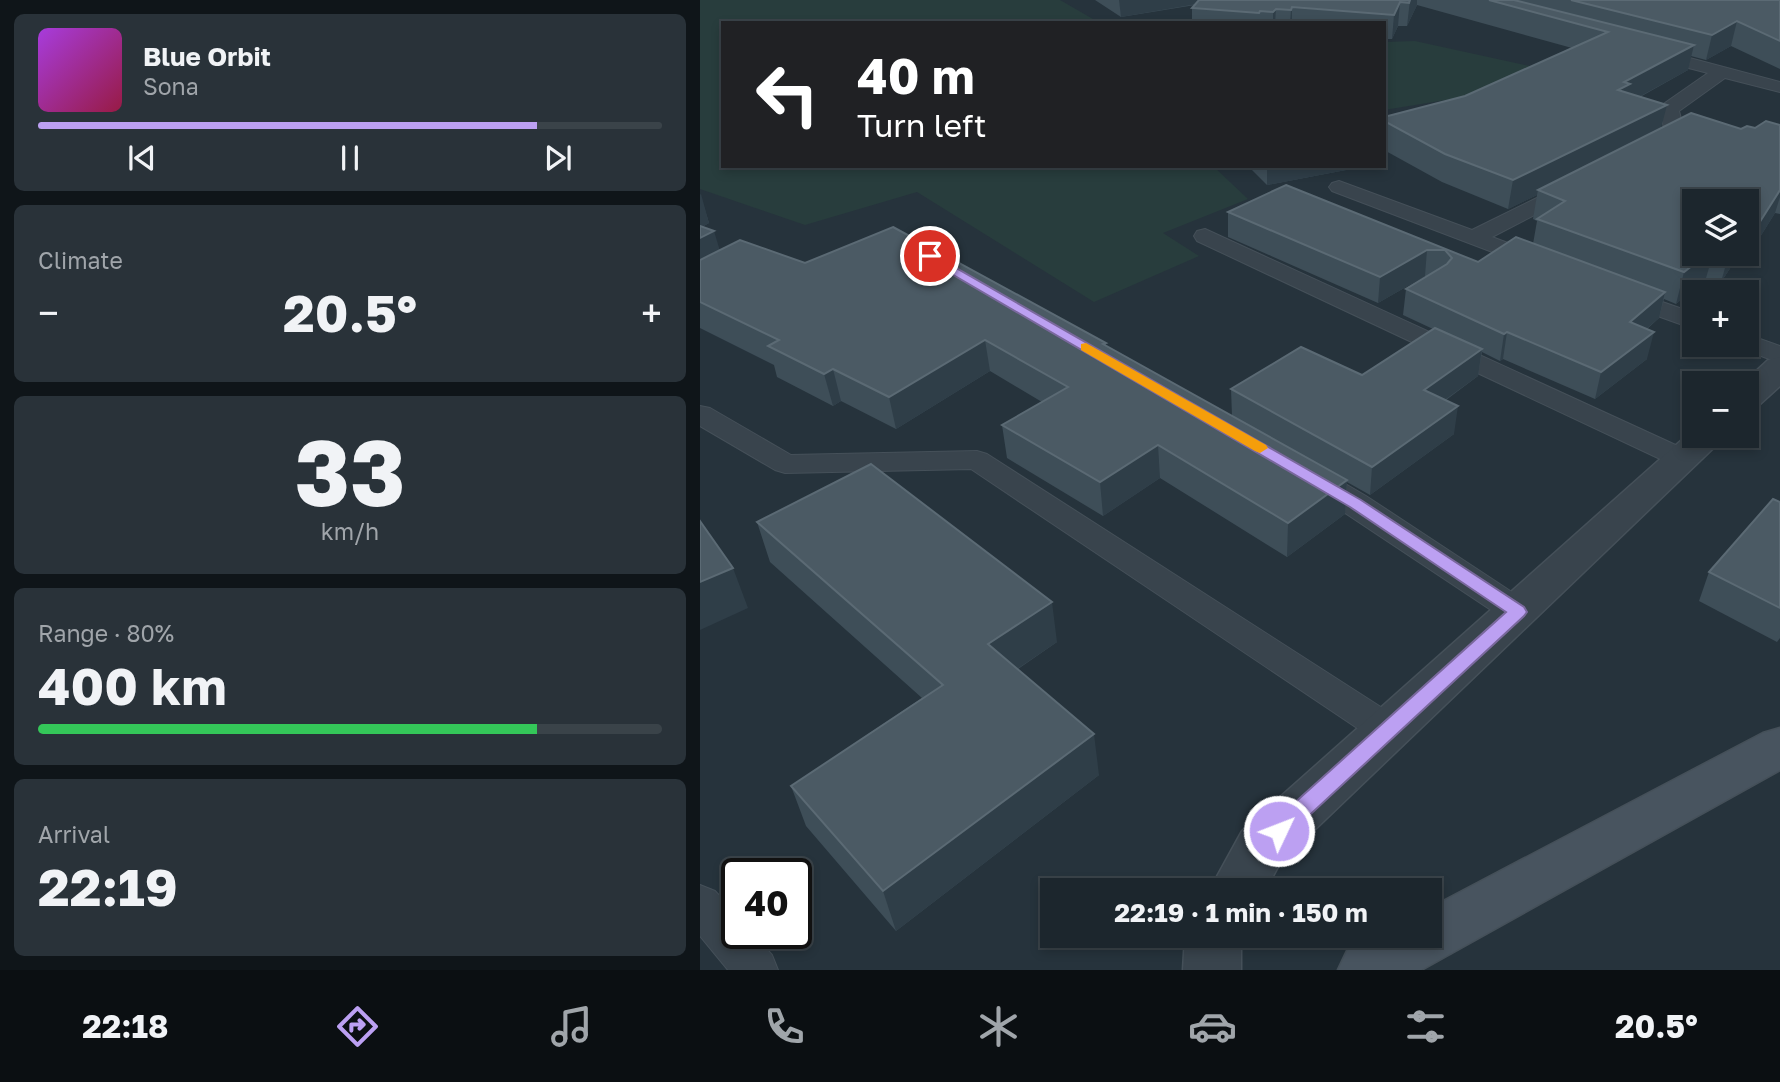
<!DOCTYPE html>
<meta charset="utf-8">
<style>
body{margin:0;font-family:"Golos Text",sans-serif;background:#293239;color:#f1f3f6;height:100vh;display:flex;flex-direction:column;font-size:26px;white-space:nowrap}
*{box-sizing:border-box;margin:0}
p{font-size:23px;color:#a0a5aa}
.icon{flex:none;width:38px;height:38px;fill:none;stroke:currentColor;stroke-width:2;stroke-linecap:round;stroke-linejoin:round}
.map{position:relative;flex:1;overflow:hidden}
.sheet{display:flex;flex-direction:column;gap:14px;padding:14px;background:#0f1519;width:700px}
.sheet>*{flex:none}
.hud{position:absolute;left:21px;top:21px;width:665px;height:147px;border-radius:0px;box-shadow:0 4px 10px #0003,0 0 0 2px #3a4349;background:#202124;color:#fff;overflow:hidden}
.buttons{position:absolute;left:982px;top:189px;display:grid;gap:14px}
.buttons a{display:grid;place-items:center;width:77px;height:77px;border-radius:0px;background:#1c262d;box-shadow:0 4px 10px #0003,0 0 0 2px #3a4349;font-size:35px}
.speed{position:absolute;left:21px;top:858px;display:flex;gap:14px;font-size:35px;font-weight:700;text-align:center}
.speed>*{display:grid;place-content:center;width:91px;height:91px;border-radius:50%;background:#1c262d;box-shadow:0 4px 10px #0003,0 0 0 2px #3a4349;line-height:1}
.speed .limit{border:4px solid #111;border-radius:10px;background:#fff;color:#111}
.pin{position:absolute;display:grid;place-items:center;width:60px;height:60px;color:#fff;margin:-30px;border:4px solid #fff;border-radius:50%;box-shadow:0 2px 7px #0007}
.me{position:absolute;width:77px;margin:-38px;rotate:47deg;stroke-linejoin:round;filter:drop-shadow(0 0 5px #0008)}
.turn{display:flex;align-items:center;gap:24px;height:147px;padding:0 21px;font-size:32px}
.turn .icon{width:91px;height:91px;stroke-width:2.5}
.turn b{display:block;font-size:49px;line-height:60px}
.big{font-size:52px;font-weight:700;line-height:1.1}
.sheet .tile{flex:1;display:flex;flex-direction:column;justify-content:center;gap:10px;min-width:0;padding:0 24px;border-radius:10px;background:#293239}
.sheet .dial{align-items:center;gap:0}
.dial b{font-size:91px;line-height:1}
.song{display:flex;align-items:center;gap:21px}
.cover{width:84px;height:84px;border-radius:10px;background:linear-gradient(135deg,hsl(280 70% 55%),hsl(340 70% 35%))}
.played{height:7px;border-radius:4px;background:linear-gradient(90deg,#bca0f2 80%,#3a4349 80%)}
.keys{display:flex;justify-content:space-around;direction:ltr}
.heat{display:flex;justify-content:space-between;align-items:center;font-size:38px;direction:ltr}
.charge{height:10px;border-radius:5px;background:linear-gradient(90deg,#34c759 80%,#3a4349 0)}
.trip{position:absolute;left:340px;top:878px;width:402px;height:70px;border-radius:0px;background:#1c262d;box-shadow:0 4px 10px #0003,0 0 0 2px #3a4349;font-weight:700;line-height:70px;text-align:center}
.menu{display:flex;height:112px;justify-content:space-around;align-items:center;background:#0b0f12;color:#a0a5aa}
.menu .icon{width:49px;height:49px}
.menu .selected{color:#bca0f2}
.menu b{font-size:32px;color:#f1f3f6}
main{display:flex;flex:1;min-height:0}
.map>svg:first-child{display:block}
</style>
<main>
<section class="sheet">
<div class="tile">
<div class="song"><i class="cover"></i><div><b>Blue Orbit</b><p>Sona</p></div></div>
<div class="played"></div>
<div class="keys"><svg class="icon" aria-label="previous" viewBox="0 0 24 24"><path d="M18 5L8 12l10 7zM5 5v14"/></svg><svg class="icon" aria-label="pause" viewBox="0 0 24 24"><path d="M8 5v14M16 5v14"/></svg><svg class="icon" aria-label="next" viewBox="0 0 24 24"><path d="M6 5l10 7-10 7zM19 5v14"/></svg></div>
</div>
<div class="tile"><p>Climate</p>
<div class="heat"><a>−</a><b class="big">20.5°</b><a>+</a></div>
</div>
<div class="tile dial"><b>33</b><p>km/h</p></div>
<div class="tile"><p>Range · 80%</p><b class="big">400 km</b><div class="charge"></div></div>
<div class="tile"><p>Arrival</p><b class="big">22:19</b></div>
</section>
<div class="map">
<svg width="1080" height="970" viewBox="0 0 1080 970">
<rect width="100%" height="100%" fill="#26333c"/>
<!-- green -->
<g fill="#283d3d">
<polygon points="0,0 360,0 393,19 412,23 23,23 23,166 513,166 548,199 463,233 499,256 394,302 217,192 105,225 0,189"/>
<polygon points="715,41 830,66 814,89 684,110 684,42"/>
</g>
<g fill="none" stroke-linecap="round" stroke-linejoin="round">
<!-- service casing -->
<g stroke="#455059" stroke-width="2">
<g id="service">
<path d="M952,48L1080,82V92L1025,78L979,111L985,135C976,145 958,154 945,151L942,147L965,133L960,109L962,105L1008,73L946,57L944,53L946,49Z"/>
<polygon points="639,181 772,230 863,185 877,185 880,189 877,193 792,237 845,257 849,262 845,267 837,269 632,191 629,187 632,183"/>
<polygon points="505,229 993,453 997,459 993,465 983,468 973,465 497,241 494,236 497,231"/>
<polygon points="922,288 994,313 994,329 913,300 910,295 913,290"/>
<polygon points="1046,334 1080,346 1080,363 1037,347 1035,345 1046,345"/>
<polygon points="0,406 10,408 91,455 277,451 287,454 701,720 707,730 701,740 688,745 675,740 271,469 85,473 75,470 0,426"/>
<polygon points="613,469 623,471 666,496 830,604 835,612 830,620 818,624 806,620 603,485 598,478 603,471"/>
<polygon points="0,885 15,891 37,915 37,933 52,933 72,955 78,970 28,970 0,936"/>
</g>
</g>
<!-- tertiary casing -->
<g stroke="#455059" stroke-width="3">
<g id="tertiary">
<polygon points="1080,357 1080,386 1058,406 1046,409 1046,383 1043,383 1068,360"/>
<polygon points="994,429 994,436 1026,436 580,863 565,891 509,891 542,831"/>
<polygon points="485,936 541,936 541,970 483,970"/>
</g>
</g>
<!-- secondary casing -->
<g stroke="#455059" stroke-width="3">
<polygon id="secondary" points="1080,728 1080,770 721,970 638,970 647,951 675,936 730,936 730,908 1063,733"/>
</g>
<!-- service -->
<use href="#service" fill="#39444d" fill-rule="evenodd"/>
<!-- tertiary -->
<use href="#tertiary" fill="#39444d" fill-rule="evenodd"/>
<!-- secondary -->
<use href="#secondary" fill="#48545f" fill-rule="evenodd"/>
</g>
<!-- wall -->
<g fill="#3e4e58" fill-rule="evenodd">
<path d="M395,0H1080V69L1031,46L1006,60L991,56L988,70L940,97L962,128L1041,129L1080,125V214L1075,213L1042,266L1033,264L1021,282L1006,278L976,304L964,299L959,318L947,329V359L895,399L803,359L800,361L782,352L778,376L746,400L754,434L670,495L647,482L645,514L587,557L460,478L403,516L307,458L302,425L342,402L290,371L196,429L141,401L133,406L77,377L74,365L0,328V194L9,223L2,227L20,250L105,263L406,343V346L532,416L531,389L662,375L733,329L703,315L706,289L728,276H725L678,303L528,237V212L586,185L778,262L833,244L837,221L833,219L837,195L808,209L742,182L684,150V117L765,96L872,48L717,5L707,26H698L692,39H684V23H492V8L495,5L421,17ZM1046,201V254H994Z"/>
<polygon points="548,166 667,166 567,185"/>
<polygon points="1080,502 1080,638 1077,642 999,601 1009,572"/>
<polygon points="57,522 357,642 318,669 399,775 196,931 106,826 91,786 222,698 70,562"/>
</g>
<!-- shaded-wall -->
<g fill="#2f3e48">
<polygon points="419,0 520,0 421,17"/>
<polygon points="710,0 717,0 717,5 707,26"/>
<polygon points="700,2 698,26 692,39 694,15"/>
<polygon points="592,7 592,23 590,23 591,10"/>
<polygon points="576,9 575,23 573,23 573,12"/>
<polygon points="1037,21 1031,46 1006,60 1012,35"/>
<polygon points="994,45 988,70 926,104 918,90 924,82"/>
<polygon points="967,105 960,132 838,190 837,195 808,209 813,180"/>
<polygon points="567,166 667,166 567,185"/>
<polygon points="1080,190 1080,197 1075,213 1042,266 1045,254 1046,254 1046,250 1051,236"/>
<polygon points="1,194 9,223 0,228 0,195"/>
<polygon points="14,231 23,261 0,272 0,238"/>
<polygon points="727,250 725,276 678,303 680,277"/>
<polygon points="1007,254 1013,254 1006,278 976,304 984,272"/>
<polygon points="1029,254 1036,254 1033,264 1021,282"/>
<polygon points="965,292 959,318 923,349 930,322"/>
<polygon points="807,332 803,359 800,361 804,334"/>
<polygon points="954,332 947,359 895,399 901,372"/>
<polygon points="285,340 290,371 196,429 189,397"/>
<polygon points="782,349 778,376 721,417 724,390"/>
<polygon points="133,369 141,401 133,406 124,374"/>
<polygon points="758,406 754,434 670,495 672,467"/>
<polygon points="458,445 460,478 403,516 400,482"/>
<polygon points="647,480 645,514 587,557 588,523"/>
<polygon points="33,568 48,608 0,630 0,582"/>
<polygon points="352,602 357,642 295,684 288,644"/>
<polygon points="394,734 399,775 196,931 183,891"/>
</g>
<!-- building -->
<g fill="#4b5a64" stroke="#5b6a74" stroke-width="2">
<polygon points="499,0 710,0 709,3 700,2 694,15 592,7 591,10 576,9 573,12 560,11 559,13 492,8"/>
<polygon points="789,0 814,0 994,45 924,82 930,84 918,90 967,105 813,180 745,154 684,121 684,117 765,96 908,32"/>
<polygon points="871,0 1080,0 1080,41 1037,21 1012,35"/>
<polygon points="991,113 1041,129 1047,126 1055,128 1066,121 1080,125 1080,190 1051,236 1046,235 1046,201 994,201 994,254 1007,254 984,272 837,219 865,201 838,190"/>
<polygon points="586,185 778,262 816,237 965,292 930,322 954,332 901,372 807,332 804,334 706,289 747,264 752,258 745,250 727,250 680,277 528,212"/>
<polygon points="0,226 14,231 0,238"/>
<polygon points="193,227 406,343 403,344 647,480 588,523 458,445 400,482 302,425 368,387 285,340 189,397 133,369 124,374 68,346 79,340 0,302 0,260 40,240 105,263"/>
<polygon points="735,328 782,349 724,390 758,406 672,467 531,389 601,347 662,375"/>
<polygon points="171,464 352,602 288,644 394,734 183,891 91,786 243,685 57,522"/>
<polygon points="1073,499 1080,502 1080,608 1009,572"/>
<polygon points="0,521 33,568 0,582"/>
</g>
<!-- route -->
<polygon fill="#bca0f2" stroke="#7a689d" stroke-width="2" points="230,253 661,500 824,607 827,612 824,616 586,837 579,840 571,837 568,831 571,824 806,612 650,507 226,259 226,254"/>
<!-- slow -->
<polygon fill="#f59e0b" points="386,343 566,445 568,448 560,453 555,451 381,350 381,344"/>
</svg>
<div class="buttons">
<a><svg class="icon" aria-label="layers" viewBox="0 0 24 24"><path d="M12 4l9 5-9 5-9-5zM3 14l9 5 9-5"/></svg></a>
<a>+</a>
<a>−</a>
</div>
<div class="speed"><div class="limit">40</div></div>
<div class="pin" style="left:230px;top:256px;background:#d93025"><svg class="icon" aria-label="arrive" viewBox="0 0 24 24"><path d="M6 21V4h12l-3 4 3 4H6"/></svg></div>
<svg class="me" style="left:579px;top:831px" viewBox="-20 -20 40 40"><circle r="17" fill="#bca0f2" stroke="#fff" stroke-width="3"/><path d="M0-11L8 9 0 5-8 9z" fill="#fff"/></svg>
<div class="trip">22:19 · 1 min · 150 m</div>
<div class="hud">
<div class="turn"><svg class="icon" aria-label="left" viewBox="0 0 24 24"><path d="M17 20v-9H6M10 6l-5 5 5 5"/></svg><div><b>40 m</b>Turn left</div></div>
</div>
</div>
</main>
<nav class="menu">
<b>22:18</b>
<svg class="icon selected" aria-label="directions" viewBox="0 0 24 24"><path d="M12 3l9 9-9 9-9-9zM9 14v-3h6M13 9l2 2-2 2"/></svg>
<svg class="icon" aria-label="music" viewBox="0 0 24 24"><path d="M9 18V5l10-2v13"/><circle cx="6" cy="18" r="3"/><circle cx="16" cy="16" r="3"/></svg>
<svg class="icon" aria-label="phone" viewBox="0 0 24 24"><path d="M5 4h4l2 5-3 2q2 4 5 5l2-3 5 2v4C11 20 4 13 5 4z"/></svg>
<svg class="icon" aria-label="climate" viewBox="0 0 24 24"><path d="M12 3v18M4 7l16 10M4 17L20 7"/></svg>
<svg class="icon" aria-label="car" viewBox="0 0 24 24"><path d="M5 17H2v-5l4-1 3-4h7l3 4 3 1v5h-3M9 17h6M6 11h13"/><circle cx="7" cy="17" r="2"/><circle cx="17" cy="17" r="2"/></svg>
<svg class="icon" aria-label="filters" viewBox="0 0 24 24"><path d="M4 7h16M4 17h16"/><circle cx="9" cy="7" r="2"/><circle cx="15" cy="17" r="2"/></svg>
<b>20.5°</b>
</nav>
